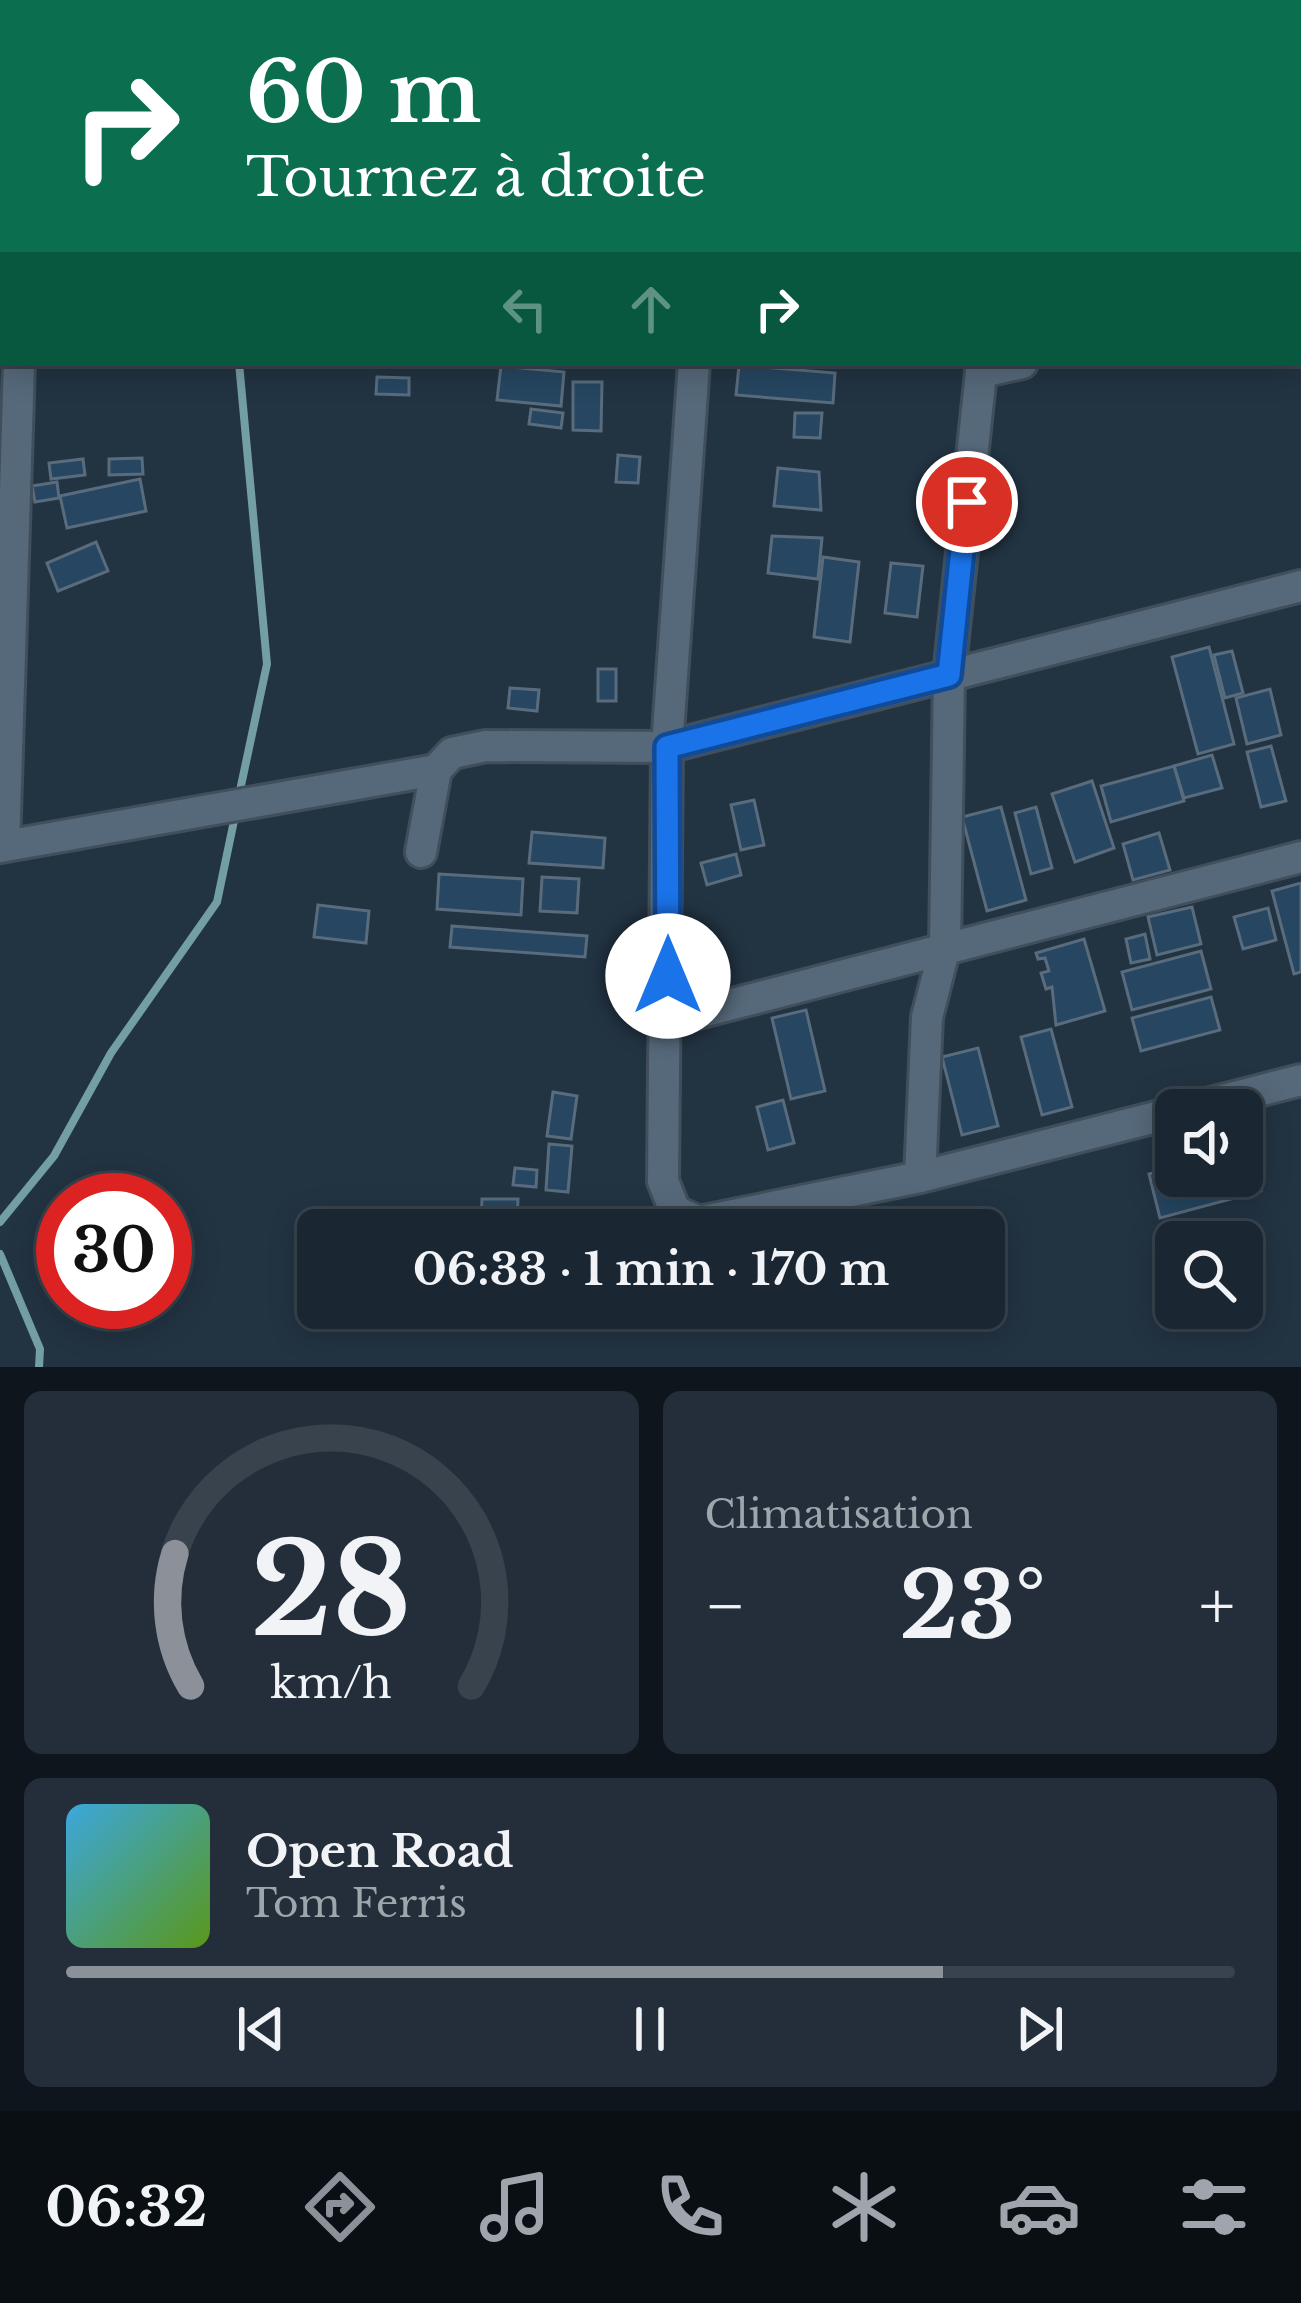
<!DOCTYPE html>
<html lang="fr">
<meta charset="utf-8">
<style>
body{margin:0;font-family:"Libre Baskerville",serif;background:#232e3a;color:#f1f3f6;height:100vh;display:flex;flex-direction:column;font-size:45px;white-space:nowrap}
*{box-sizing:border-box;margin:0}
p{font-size:39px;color:#9fa5ac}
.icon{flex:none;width:66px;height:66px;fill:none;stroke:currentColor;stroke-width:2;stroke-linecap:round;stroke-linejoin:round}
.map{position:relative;height:1367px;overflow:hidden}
.side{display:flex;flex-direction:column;gap:24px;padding:24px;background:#0e151c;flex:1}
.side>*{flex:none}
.banner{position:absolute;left:0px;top:0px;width:1302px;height:366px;box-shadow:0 6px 30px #0003,0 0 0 3px #38434d;background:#0b6e4f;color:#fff;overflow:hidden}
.tools{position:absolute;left:1155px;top:1089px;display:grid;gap:24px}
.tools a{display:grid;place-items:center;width:108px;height:108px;border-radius:18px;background:#1a2632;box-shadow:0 6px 30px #0003,0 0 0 3px #38434d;font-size:60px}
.speed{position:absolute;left:36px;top:1173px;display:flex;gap:24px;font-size:60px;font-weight:700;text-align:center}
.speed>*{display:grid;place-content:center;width:156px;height:156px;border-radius:50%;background:#1a2632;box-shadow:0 6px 30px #0003,0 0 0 3px #38434d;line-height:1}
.speed .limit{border:18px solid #d22;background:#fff;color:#111}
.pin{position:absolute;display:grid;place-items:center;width:102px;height:102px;color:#fff;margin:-51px;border:6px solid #fff;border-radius:50%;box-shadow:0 3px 12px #0007}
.me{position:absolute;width:132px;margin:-66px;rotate:0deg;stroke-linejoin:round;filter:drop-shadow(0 0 9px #0008)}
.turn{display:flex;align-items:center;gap:42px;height:252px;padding:0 48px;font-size:54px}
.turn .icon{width:156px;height:156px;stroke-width:2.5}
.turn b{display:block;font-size:84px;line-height:102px}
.lanes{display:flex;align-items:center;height:114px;padding:0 48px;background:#0003;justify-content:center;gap:60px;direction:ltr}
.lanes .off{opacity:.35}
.big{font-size:90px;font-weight:700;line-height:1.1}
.side .widget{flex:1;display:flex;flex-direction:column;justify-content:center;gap:18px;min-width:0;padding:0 42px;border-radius:18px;background:#232e3a}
.side .dial{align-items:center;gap:0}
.dial svg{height:312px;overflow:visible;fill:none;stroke:#38434d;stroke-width:7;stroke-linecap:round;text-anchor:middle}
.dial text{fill:#f1f3f6;stroke:none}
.song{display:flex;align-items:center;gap:36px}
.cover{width:144px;height:144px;border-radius:18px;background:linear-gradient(135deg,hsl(200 70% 55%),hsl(90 70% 35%))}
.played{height:12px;border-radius:6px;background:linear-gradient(90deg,#8c9099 75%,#38434d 75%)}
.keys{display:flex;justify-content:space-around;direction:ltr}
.heat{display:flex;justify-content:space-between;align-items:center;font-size:66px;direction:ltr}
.side .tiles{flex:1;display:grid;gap:24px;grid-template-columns:1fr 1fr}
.widget:last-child{grid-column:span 2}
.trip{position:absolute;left:297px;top:1209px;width:708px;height:120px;border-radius:18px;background:#1a2632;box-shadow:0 6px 30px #0003,0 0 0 3px #38434d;font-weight:700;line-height:120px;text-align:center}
.dock{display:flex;height:192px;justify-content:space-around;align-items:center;background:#0a0f14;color:#9fa5ac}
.dock .icon{width:84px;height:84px}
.dock .selected{color:#8c9099}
.dock b{font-size:54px;color:#f1f3f6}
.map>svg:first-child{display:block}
</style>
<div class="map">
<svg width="1301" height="1367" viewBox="0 0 1301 1367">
<rect width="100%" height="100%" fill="#223342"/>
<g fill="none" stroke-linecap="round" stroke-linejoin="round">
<!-- stream -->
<g stroke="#739ea3" stroke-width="8">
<polyline points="267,3 268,0"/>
<polyline points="239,795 267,664 239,363"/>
<polyline points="0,1222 54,1156 111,1053 217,902 235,816"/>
<polyline points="0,1254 40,1349 39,1367"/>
</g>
</g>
<!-- building -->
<g fill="#264661" stroke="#596c7d" stroke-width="3">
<polygon points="739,365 835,373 833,403 736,395"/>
<polygon points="501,366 564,372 561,406 497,400"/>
<polygon points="377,377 409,378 409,395 376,394"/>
<polygon points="573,382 602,382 601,431 573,430"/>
<polygon points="531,409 563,413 561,428 529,424"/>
<polygon points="795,413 822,413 820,438 794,437"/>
<polygon points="618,455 640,457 638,483 616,482"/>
<polygon points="142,458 143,474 109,475 109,459"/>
<polygon points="83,459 85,475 51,479 49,463"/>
<polygon points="778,468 819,472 821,510 774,506"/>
<polygon points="140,479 146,511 67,528 60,496"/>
<polygon points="57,482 59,498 35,502 32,486"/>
<polygon points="772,536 822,538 818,579 768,573"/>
<polygon points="96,542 108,571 58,591 47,563"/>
<polygon points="823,557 859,562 850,642 814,637"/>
<polygon points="891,563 923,566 917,617 885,613"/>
<polygon points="1209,647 1234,744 1198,754 1172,657"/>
<polygon points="1232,651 1243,693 1225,698 1214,655"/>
<rect x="598" y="669" width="18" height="32"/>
<polygon points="510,688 539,690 537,711 508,708"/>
<polygon points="1270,689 1281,735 1247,744 1236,698"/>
<polygon points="1271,746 1286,801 1261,807 1247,752"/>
<polygon points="1212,755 1222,788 1184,798 1174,766"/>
<polygon points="1174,766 1184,801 1111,822 1101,786"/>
<polygon points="1092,781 1114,848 1075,862 1052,794"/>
<polygon points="754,800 764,845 741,850 731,805"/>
<polygon points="1001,807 1026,900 987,911 962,817"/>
<polygon points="1036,807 1052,868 1031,874 1015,813"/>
<polygon points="532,832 605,838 603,868 529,863"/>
<polygon points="1159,833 1170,870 1133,880 1123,844"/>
<polygon points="736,854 741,875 707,885 701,863"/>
<polygon points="439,874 523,879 521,915 437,909"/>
<polygon points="542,877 579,879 577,913 540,911"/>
<polygon points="1301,883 1301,972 1294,974 1272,891"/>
<polygon points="318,905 369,911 366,943 314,937"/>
<polygon points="1192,907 1201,944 1157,955 1148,917"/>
<polygon points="1268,908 1276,940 1243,949 1234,917"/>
<polygon points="452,926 587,936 585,957 450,947"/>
<polygon points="1145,934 1150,959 1131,963 1126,939"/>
<polygon points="1084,939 1105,1011 1056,1025 1052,987 1046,989 1041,973 1049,971 1045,958 1038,959 1036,953"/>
<polygon points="1201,951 1211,989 1132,1010 1122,972"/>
<polygon points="1211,997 1220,1030 1141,1051 1132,1018"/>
<polygon points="806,1010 825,1091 791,1099 772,1018"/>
<polygon points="1051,1029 1072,1107 1042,1115 1021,1037"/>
<polygon points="978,1048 998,1126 962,1135 942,1057"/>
<polygon points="553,1092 577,1096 571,1139 547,1136"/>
<polygon points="783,1100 794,1143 768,1150 757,1107"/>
<polygon points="549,1144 572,1146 568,1192 546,1190"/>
<polygon points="1250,1147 1261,1191 1160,1218 1149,1174 1176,1167 1176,1176 1242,1176 1242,1149"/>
<polygon points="515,1168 537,1170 536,1187 513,1185"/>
<polygon points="482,1199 518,1199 517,1219 481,1219"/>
</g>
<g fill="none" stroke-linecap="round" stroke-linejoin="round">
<!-- street casing -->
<g stroke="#404f5b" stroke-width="36">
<g id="street">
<polyline points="1283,0 1283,3"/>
<polyline points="31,3 31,0"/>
<polyline points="720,3 720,0"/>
<polyline points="1011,3 1011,0"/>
<polyline points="1299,57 1301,56"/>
<polyline points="1299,302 1301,301"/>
<polyline points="694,363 667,747 663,1181 675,1211 699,1222 920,1177 1176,1112"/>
<polyline points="981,372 1022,363"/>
<polyline points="4,846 19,363"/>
<polyline points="0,847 436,770"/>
<polyline points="421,852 436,770 452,753 486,746 667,747 1301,586"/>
<polyline points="667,1021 1301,857"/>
<polyline points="1184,1110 1301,1080"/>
<polyline points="920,1177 927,1017 945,947 949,675 982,363"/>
</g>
</g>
<!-- street -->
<use href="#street" stroke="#56697a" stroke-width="30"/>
</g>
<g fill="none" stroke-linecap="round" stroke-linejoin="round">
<!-- route casing -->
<g stroke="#114b97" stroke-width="30">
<polyline id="route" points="668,976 667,747 949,675 967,502"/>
</g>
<!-- route -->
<use href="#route" stroke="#1a73e8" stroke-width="21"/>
</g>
</svg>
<div class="tools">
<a><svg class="icon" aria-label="sound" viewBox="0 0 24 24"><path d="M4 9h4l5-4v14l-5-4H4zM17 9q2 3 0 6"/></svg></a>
<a><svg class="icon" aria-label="search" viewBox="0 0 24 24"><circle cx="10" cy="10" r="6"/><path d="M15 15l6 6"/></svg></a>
</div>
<div class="speed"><div class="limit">30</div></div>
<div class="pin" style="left:967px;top:502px;background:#d93025"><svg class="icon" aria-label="arrive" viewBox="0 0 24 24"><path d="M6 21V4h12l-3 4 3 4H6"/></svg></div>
<svg class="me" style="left:668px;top:976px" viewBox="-20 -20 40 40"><circle r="19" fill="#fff"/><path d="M0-13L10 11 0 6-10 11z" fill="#1a73e8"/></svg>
<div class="trip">06:33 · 1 min · 170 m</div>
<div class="banner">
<div class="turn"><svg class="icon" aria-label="right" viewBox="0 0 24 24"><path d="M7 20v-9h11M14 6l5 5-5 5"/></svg><div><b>60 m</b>Tournez à droite</div></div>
<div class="lanes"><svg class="icon off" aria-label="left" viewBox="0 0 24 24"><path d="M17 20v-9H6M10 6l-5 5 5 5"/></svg><svg class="icon off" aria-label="ahead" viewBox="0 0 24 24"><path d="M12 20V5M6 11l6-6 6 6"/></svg><svg class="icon" aria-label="right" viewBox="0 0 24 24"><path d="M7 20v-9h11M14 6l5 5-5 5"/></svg></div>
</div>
</div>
<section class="side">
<div class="tiles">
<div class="widget dial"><svg viewBox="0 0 100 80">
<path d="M14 69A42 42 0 1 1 86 69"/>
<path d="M14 69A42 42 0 0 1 10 35" stroke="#8c9099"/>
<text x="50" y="56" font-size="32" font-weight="700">28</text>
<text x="50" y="72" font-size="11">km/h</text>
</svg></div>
<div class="widget"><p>Climatisation</p>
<div class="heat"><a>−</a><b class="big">23°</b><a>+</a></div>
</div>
<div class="widget">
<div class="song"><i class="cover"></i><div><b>Open Road</b><p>Tom Ferris</p></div></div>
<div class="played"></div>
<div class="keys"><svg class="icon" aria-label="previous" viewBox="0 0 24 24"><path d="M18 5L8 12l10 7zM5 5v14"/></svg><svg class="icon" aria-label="pause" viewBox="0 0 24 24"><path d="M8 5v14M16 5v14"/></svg><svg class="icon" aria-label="next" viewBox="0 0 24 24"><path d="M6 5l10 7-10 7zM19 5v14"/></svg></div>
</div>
</div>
</section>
<nav class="dock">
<b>06:32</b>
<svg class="icon selected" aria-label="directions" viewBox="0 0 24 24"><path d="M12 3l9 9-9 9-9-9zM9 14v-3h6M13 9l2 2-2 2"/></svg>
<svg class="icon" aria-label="music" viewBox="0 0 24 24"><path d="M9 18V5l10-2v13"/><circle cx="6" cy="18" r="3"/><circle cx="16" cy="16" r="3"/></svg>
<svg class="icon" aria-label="phone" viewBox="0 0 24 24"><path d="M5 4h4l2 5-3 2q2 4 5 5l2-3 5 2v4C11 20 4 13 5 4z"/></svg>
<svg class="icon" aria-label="climate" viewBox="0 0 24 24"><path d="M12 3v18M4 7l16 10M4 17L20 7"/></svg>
<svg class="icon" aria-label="car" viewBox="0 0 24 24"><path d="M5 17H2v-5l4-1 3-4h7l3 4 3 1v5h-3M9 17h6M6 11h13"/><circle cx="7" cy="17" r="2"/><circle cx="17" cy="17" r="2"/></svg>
<svg class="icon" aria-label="filters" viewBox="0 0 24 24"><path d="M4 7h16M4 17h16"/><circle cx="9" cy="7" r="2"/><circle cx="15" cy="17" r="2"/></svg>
</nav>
